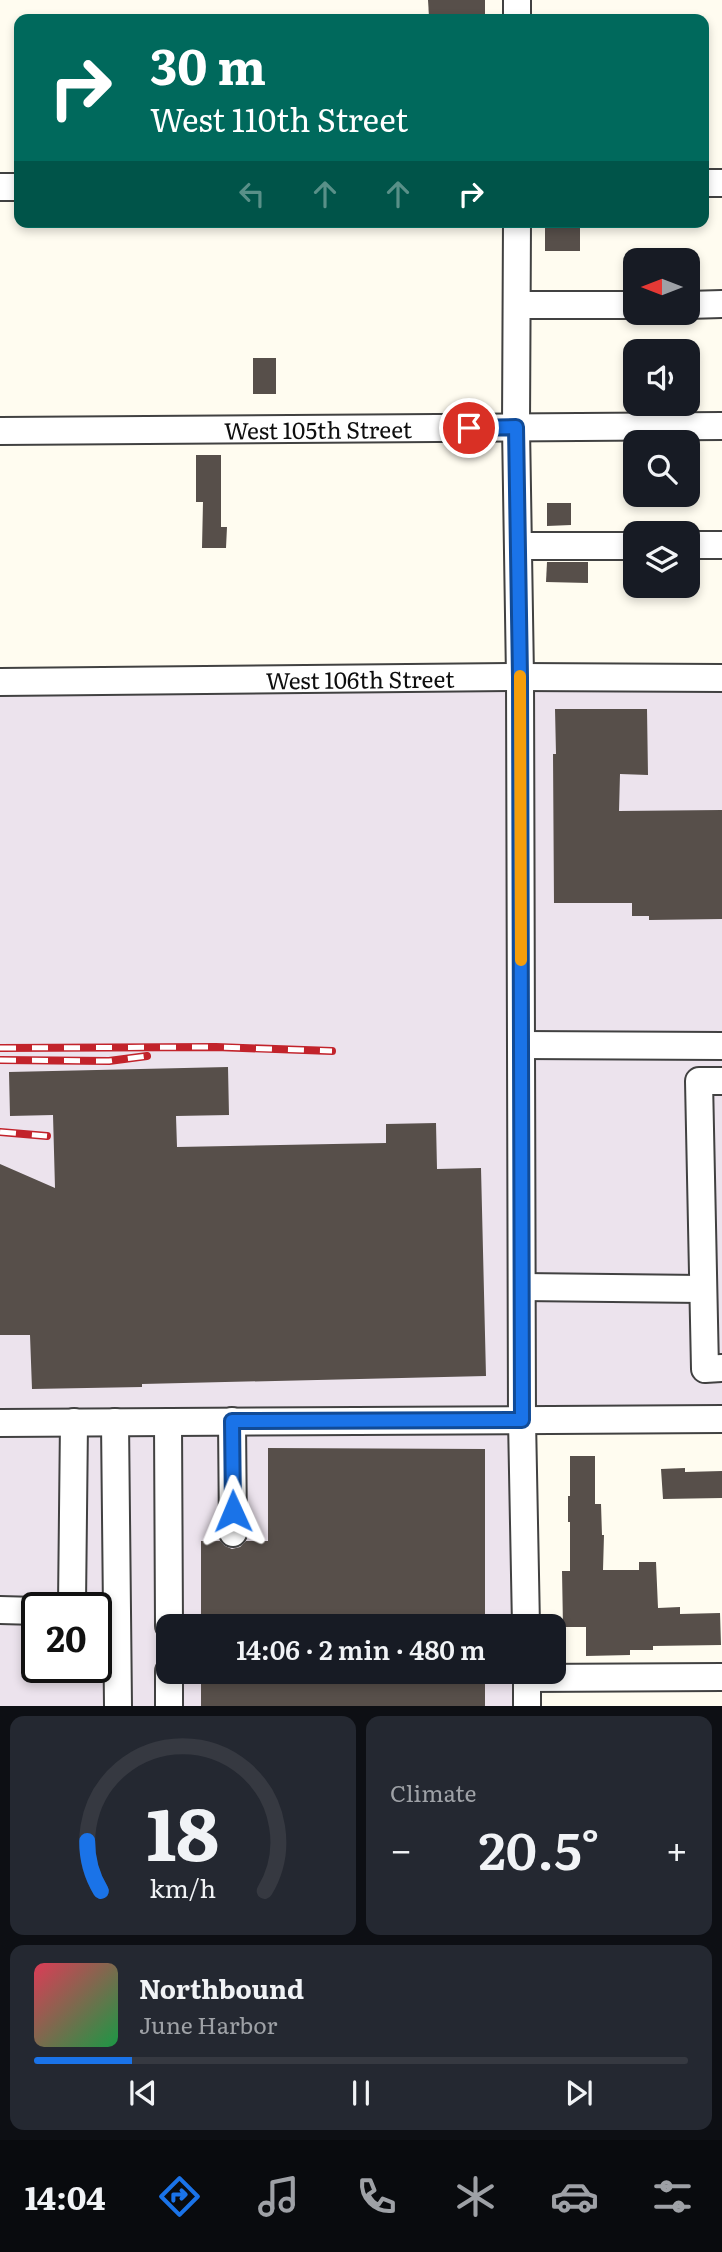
<!DOCTYPE html>
<meta charset="utf-8">
<style>
body{margin:0;font-family:Literata,serif;background:#242831;color:#f1f3f6;height:100vh;display:flex;flex-direction:column;font-size:26px;white-space:nowrap}
*{box-sizing:border-box;margin:0}
p{font-size:23px;color:#9ea1a6}
.icon{flex:none;width:38px;height:38px;fill:none;stroke:currentColor;stroke-width:2;stroke-linecap:round;stroke-linejoin:round}
.map{position:relative;height:1706px;overflow:hidden}
.panel{display:flex;flex-direction:column;gap:10px;padding:10px;background:#0d0f14;flex:1}
.panel>*{flex:none}
.hud{position:absolute;left:14px;top:14px;width:695px;height:214px;border-radius:14px;box-shadow:0 4px 10px #0003;background:#00695c;color:#fff;overflow:hidden}
.needle{width:46px;rotate:270deg}
.controls{position:absolute;left:623px;top:248px;display:grid;gap:14px}
.controls a{display:grid;place-items:center;width:77px;height:77px;border-radius:14px;background:#171b24;box-shadow:0 4px 10px #0003;font-size:35px}
.speed{position:absolute;left:21px;top:1592px;display:flex;gap:14px;font-size:35px;font-weight:700;text-align:center}
.speed>*{display:grid;place-content:center;width:91px;height:91px;border-radius:50%;background:#171b24;box-shadow:0 4px 10px #0003;line-height:1}
.speed .limit{border:4px solid #111;border-radius:10px;background:#fff;color:#111}
.pin{position:absolute;display:grid;place-items:center;width:60px;height:60px;color:#fff;margin:-30px;border:4px solid #fff;border-radius:50%;box-shadow:0 2px 7px #0007}
.me{position:absolute;width:77px;margin:-38px;rotate:359deg;stroke-linejoin:round;filter:drop-shadow(0 0 5px #0008)}
.turn{display:flex;align-items:center;gap:24px;height:147px;padding:0 21px;font-size:32px}
.turn .icon{width:91px;height:91px;stroke-width:2.5}
.turn b{display:block;font-size:49px;line-height:60px}
.lanes{display:flex;align-items:center;height:66px;padding:0 21px;background:#0003;justify-content:center;gap:35px;direction:ltr}
.lanes .off{opacity:.35}
.big{font-size:52px;font-weight:600;line-height:1.1}
.panel .widget{flex:1;display:flex;flex-direction:column;justify-content:center;gap:10px;min-width:0;padding:0 24px;border-radius:14px;background:#242831}
.panel .dial{align-items:center;gap:0}
.dial svg{height:182px;overflow:visible;fill:none;stroke:#363941;stroke-width:7;stroke-linecap:round;text-anchor:middle}
.dial text{fill:#f1f3f6;stroke:none}
.song{display:flex;align-items:center;gap:21px}
.cover{width:84px;height:84px;border-radius:10px;background:linear-gradient(135deg,hsl(350 70% 55%),hsl(140 70% 35%))}
.played{height:7px;border-radius:4px;background:linear-gradient(90deg,#1a73e8 15%,#363941 15%)}
.keys{display:flex;justify-content:space-around;direction:ltr}
.heat{display:flex;justify-content:space-between;align-items:center;font-size:38px;direction:ltr}
.panel .tiles{flex:1;display:grid;gap:10px;grid-template-columns:1fr 1fr}
.widget:last-child{grid-column:span 2}
.trip{position:absolute;left:156px;top:1614px;width:410px;height:70px;border-radius:14px;background:#171b24;box-shadow:0 4px 10px #0003;font-weight:600;line-height:70px;text-align:center}
.menu{display:flex;height:112px;justify-content:space-around;align-items:center;background:#090b0e;color:#9ea1a6}
.menu .icon{width:49px;height:49px}
.menu .selected{color:#1a73e8}
.menu b{font-size:32px;color:#f1f3f6}
.map>svg:first-child{display:block}
</style>
<div class="map">
<svg width="722" height="1706" viewBox="0 0 722 1706">
<rect width="100%" height="100%" fill="#fffcf0"/>
<!-- industrial -->
<path fill="#ece3ed" fill-rule="evenodd" d="M722,677V1419L522,1420L526,1626H168V1671H527V1706H0V682ZM37,1608H96V1668H37Z"/>
<!-- building -->
<g fill="#574f4a">
<polygon points="428,0 485,0 485,19 429,17"/>
<rect x="545" y="222" width="35" height="29"/>
<rect x="253" y="358" width="23" height="36"/>
<polygon points="196,455 221,455 221,527 227,527 226,548 202,548 203,502 196,502"/>
<polygon points="547,503 571,503 571,525 547,526"/>
<polygon points="547,562 588,562 588,583 546,582"/>
<polygon points="555,709 647,709 648,775 620,774 619,811 722,810 722,919 649,920 649,916 632,916 632,903 554,903 553,754 556,754"/>
<polygon points="228,1067 229,1115 176,1116 177,1147 386,1143 386,1124 436,1123 437,1169 481,1168 486,1376 142,1384 142,1387 32,1389 30,1335 0,1335 0,1164 55,1188 53,1115 10,1116 9,1072"/>
<polygon points="268,1448 485,1449 485,1626 201,1626 201,1541 220,1541 225,1546 232,1549 240,1547 246,1541 268,1541"/>
<polygon points="570,1456 595,1456 595,1504 601,1504 602,1535 604,1535 603,1570 639,1570 639,1562 656,1562 658,1608 680,1607 680,1614 720,1613 721,1645 653,1646 653,1650 630,1650 630,1655 586,1656 586,1627 563,1627 562,1571 570,1571 570,1522 568,1522 568,1496 570,1496"/>
<polygon points="685,1468 685,1472 722,1471 722,1498 663,1499 661,1469"/>
<rect x="201" y="1671" width="284" height="35"/>
</g>
<g fill="none" stroke-linecap="round" stroke-linejoin="round">
<!-- minor casing -->
<g stroke="#414141" stroke-width="30">
<g id="minor">
<polyline points="517,0 517,19"/>
<polyline points="704,183 722,183"/>
<polyline points="0,187 19,187"/>
<polyline points="517,222 516,427 520,677 522,1420 526,1626"/>
<polyline points="517,305 635,305"/>
<polyline points="688,305 722,304"/>
<path id="s1" d="M0,431L722,426"/>
<polyline points="688,545 722,545"/>
<polyline points="518,546 635,546"/>
<path id="s2" d="M0,682L520,677L722,678"/>
<polyline points="521,1045 722,1046"/>
<polyline points="722,1081 699,1081 705,1369 722,1368"/>
<polyline points="522,1287 702,1289"/>
<polyline points="232,1421 233,1533"/>
<polyline points="115,1422 118,1706"/>
<polyline points="168,1422 169,1626"/>
<polyline points="0,1423 722,1419"/>
<polyline points="68,1608 72,1604 74,1422"/>
<polyline points="0,1610 37,1611"/>
<polyline points="169,1671 169,1706"/>
<polyline points="527,1671 527,1706"/>
<polyline points="527,1678 722,1677"/>
</g>
</g>
<!-- minor -->
<use href="#minor" stroke="#fff" stroke-width="26"/>
<!-- rail casing -->
<g stroke="#c2232b" stroke-width="8">
<g id="rail">
<polyline points="0,1048 216,1047 332,1051"/>
<polyline points="0,1060 109,1061 147,1056"/>
<polyline points="0,1132 47,1136"/>
</g>
</g>
<!-- rail -->
<use href="#rail" stroke="#fff" stroke-width="5" stroke-dasharray="16" stroke-linecap="butt"/>
</g>
<g fill="none" stroke-linecap="round" stroke-linejoin="round">
<!-- route casing -->
<g stroke="#114b97" stroke-width="18">
<polyline id="route" points="233,1511 232,1421 522,1420 520,677 516,427 469,428"/>
</g>
<!-- route -->
<use href="#route" stroke="#1a73e8" stroke-width="12"/>
<!-- slow -->
<polyline stroke="#f59e0b" stroke-width="12" points="520,676 521,960"/>
</g>
<g text-anchor="middle" dominant-baseline="central" stroke-width="7" stroke-linejoin="round" paint-order="stroke">
<!-- street labels -->
<g font-size="23" fill="#0e0e0e" stroke="#fff">
<text stroke="none"><textPath href="#s1" startOffset="318">West 105th Street</textPath></text>
<text stroke="none"><textPath href="#s2" startOffset="360">West 106th Street</textPath></text>
</g>
</g>
</svg>
<div class="controls">
<a><svg class="needle" viewBox="-14 -14 28 28"><path d="M0-13l5 13h-10z" fill="#e53935"/><path d="M0 13l5-13h-10z" fill="#9ea1a6"/></svg></a>
<a><svg class="icon" aria-label="sound" viewBox="0 0 24 24"><path d="M4 9h4l5-4v14l-5-4H4zM17 9q2 3 0 6"/></svg></a>
<a><svg class="icon" aria-label="search" viewBox="0 0 24 24"><circle cx="10" cy="10" r="6"/><path d="M15 15l6 6"/></svg></a>
<a><svg class="icon" aria-label="layers" viewBox="0 0 24 24"><path d="M12 4l9 5-9 5-9-5zM3 14l9 5 9-5"/></svg></a>
</div>
<div class="speed"><div class="limit">20</div></div>
<div class="pin" style="left:469px;top:428px;background:#d93025"><svg class="icon" aria-label="arrive" viewBox="0 0 24 24"><path d="M6 21V4h12l-3 4 3 4H6"/></svg></div>
<svg class="me" style="left:233px;top:1511px" viewBox="-20 -20 40 40"><path d="M0-17L14 15 0 8-14 15z" fill="#1a73e8" stroke="#fff" stroke-width="4"/></svg>
<div class="trip">14:06 · 2 min · 480 m</div>
<div class="hud">
<div class="turn"><svg class="icon" aria-label="right" viewBox="0 0 24 24"><path d="M7 20v-9h11M14 6l5 5-5 5"/></svg><div><b>30 m</b>West 110th Street</div></div>
<div class="lanes"><svg class="icon off" aria-label="left" viewBox="0 0 24 24"><path d="M17 20v-9H6M10 6l-5 5 5 5"/></svg><svg class="icon off" aria-label="ahead" viewBox="0 0 24 24"><path d="M12 20V5M6 11l6-6 6 6"/></svg><svg class="icon off" aria-label="ahead" viewBox="0 0 24 24"><path d="M12 20V5M6 11l6-6 6 6"/></svg><svg class="icon" aria-label="right" viewBox="0 0 24 24"><path d="M7 20v-9h11M14 6l5 5-5 5"/></svg></div>
</div>
</div>
<section class="panel">
<div class="tiles">
<div class="widget dial"><svg viewBox="0 0 100 80">
<path d="M14 69A42 42 0 1 1 86 69"/>
<path d="M14 69A42 42 0 0 1 8 47" stroke="#1a73e8"/>
<text x="50" y="56" font-size="32" font-weight="700">18</text>
<text x="50" y="72" font-size="11">km/h</text>
</svg></div>
<div class="widget"><p>Climate</p>
<div class="heat"><a>−</a><b class="big">20.5°</b><a>+</a></div>
</div>
<div class="widget">
<div class="song"><i class="cover"></i><div><b>Northbound</b><p>June Harbor</p></div></div>
<div class="played"></div>
<div class="keys"><svg class="icon" aria-label="previous" viewBox="0 0 24 24"><path d="M18 5L8 12l10 7zM5 5v14"/></svg><svg class="icon" aria-label="pause" viewBox="0 0 24 24"><path d="M8 5v14M16 5v14"/></svg><svg class="icon" aria-label="next" viewBox="0 0 24 24"><path d="M6 5l10 7-10 7zM19 5v14"/></svg></div>
</div>
</div>
</section>
<nav class="menu">
<b>14:04</b>
<svg class="icon selected" aria-label="directions" viewBox="0 0 24 24"><path d="M12 3l9 9-9 9-9-9zM9 14v-3h6M13 9l2 2-2 2"/></svg>
<svg class="icon" aria-label="music" viewBox="0 0 24 24"><path d="M9 18V5l10-2v13"/><circle cx="6" cy="18" r="3"/><circle cx="16" cy="16" r="3"/></svg>
<svg class="icon" aria-label="phone" viewBox="0 0 24 24"><path d="M5 4h4l2 5-3 2q2 4 5 5l2-3 5 2v4C11 20 4 13 5 4z"/></svg>
<svg class="icon" aria-label="climate" viewBox="0 0 24 24"><path d="M12 3v18M4 7l16 10M4 17L20 7"/></svg>
<svg class="icon" aria-label="car" viewBox="0 0 24 24"><path d="M5 17H2v-5l4-1 3-4h7l3 4 3 1v5h-3M9 17h6M6 11h13"/><circle cx="7" cy="17" r="2"/><circle cx="17" cy="17" r="2"/></svg>
<svg class="icon" aria-label="filters" viewBox="0 0 24 24"><path d="M4 7h16M4 17h16"/><circle cx="9" cy="7" r="2"/><circle cx="15" cy="17" r="2"/></svg>
</nav>
